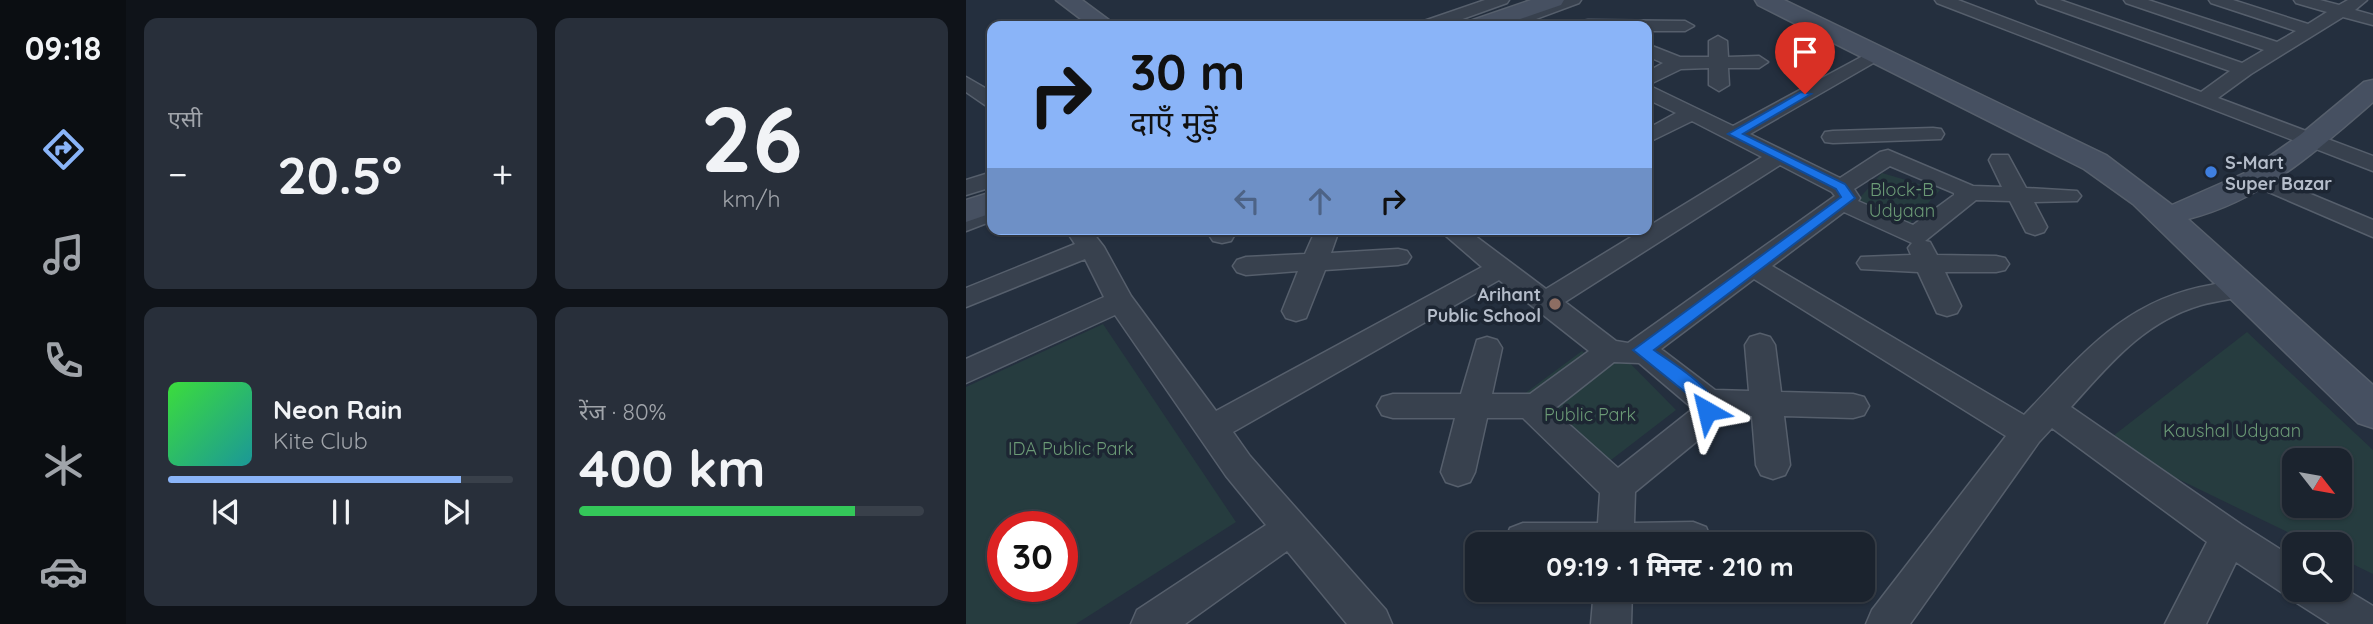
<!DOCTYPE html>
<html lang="hi">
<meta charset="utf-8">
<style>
body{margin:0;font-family:Quicksand,"Noto Sans Devanagari",sans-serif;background:#282f3a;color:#f1f3f6;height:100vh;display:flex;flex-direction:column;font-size:26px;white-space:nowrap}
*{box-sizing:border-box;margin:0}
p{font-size:23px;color:#a0a4aa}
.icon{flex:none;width:38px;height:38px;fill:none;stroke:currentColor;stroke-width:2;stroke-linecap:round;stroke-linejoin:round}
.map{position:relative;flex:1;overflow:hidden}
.details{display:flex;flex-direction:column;gap:18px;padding:18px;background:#0f1319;width:840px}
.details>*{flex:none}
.top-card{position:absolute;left:21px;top:21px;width:665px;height:214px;border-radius:14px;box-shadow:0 2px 5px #0004,0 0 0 2px #39404a;background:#8ab4f8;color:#111;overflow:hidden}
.needle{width:46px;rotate:121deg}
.tools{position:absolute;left:1316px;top:448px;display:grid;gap:14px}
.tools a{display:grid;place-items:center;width:70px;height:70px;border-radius:14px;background:#1b232e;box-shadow:0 2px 5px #0004,0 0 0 2px #39404a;font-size:35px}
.speed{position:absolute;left:21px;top:511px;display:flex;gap:14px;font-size:35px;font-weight:700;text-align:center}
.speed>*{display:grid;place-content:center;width:91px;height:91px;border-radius:50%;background:#1b232e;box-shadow:0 2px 5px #0004,0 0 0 2px #39404a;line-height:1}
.speed .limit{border:10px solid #d22;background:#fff;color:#111}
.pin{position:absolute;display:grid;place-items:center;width:60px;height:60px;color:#fff;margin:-72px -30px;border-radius:50% 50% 50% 0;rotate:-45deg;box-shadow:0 0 7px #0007}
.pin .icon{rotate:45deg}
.me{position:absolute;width:77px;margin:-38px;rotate:323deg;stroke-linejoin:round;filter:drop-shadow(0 0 5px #0008)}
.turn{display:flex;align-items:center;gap:24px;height:147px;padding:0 28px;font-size:32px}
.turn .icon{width:91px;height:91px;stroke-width:2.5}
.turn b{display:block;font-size:49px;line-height:60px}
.lanes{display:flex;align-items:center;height:66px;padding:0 28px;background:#0003;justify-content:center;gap:35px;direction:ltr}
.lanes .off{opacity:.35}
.big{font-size:52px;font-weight:700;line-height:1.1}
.details .tile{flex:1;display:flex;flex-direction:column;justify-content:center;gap:10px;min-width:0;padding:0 24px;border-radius:14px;background:#282f3a}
.details .dial{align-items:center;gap:0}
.dial b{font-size:91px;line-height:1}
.song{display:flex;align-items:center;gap:21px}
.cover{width:84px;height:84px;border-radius:10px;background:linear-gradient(135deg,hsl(120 70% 55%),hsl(180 70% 35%))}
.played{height:7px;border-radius:4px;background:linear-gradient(90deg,#8ab4f8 85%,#39404a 85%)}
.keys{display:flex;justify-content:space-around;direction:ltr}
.heat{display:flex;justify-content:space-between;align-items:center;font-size:38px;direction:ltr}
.charge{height:10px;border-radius:5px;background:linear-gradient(90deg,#34c759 80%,#39404a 0)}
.details .tiles{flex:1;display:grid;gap:18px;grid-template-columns:repeat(2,1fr)}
.trip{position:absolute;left:499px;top:532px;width:410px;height:70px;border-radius:14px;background:#1b232e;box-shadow:0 2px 5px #0004,0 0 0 2px #39404a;font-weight:700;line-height:70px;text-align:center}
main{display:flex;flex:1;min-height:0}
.tab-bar{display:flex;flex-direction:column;width:126px;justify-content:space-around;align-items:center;background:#0b0e12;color:#a0a4aa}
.tab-bar .icon{width:49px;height:49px}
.tab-bar .on{color:#8ab4f8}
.tab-bar b{font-size:32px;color:#f1f3f6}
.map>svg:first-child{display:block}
</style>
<main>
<nav class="tab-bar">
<b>09:18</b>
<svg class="icon on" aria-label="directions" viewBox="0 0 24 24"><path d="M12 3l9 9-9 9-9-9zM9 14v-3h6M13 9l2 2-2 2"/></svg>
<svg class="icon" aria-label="music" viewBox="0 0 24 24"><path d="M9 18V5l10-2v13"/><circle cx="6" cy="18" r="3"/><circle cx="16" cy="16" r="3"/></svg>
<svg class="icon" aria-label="phone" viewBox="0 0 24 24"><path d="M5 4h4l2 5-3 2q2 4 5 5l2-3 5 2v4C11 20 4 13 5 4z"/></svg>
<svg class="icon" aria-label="climate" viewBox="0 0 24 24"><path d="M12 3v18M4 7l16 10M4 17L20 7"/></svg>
<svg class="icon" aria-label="car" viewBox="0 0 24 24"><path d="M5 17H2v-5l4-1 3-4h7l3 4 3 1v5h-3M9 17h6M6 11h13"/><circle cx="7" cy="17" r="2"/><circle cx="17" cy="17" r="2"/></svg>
</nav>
<section class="details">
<div class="tiles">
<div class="tile"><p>एसी</p>
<div class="heat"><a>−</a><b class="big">20.5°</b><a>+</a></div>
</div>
<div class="tile dial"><b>26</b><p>km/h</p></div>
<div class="tile">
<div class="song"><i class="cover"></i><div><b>Neon Rain</b><p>Kite Club</p></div></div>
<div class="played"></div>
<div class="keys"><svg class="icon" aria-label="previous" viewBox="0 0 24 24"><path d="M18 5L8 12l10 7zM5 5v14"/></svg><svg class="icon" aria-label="pause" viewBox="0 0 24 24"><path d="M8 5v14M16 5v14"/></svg><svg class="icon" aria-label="next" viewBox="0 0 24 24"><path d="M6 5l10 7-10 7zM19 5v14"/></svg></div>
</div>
<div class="tile"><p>रेंज · 80%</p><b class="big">400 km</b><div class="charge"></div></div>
</div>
</section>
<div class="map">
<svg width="1407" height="624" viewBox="0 0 1407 624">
<rect width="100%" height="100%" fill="#242f3e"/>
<!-- green -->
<g fill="#263c3f" fill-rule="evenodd">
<polygon points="916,173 974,190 944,223 890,202"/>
<path d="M137,324L270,522L110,624H0V387ZM37,527H96V586H37Z"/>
<path d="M1281,332L1407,450V574L1374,558V544H1346L1138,443ZM1328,460H1374V506H1328Z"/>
<polygon points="616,351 635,366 654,353 710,410 619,480 546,403"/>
</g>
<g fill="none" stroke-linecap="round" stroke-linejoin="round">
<!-- street casing -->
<g stroke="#565f6c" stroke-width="3">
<g id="street">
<polygon points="519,0 543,0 541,3 477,26 452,26 455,22"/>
<polygon points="592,0 615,0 613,3 551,26 527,26 530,22"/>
<polygon points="969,0 992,0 1235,92 1264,71 1072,3 1070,0 1094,0 1276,63 1298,50 1160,3 1158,0 1182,0 1311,42 1330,31 1245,3 1243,0 1267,0 1342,24 1361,12 1330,3 1328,0 1354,0 1373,5 1382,0 1401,0 1389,10 1407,15 1407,25 1377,17 1285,74 1252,98 1407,156 1407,171 971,3"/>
<polygon points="622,20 719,21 728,26 719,31 681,31 681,26 614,26 616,21"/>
<path d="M752,36L761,41L762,57L793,56L802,62L793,68H762L763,85L753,91L743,85V68L715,69L682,85L767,126L910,49L919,54L916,58L784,134L874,178L914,152L922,150L1007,186L1036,187L1023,160L1026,155H1042L1060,188L1111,191L1115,196L1111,201L1068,202L1081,227L1078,232L1069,235L1060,232L1044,201L1010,200L959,241L964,242L971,255L1030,256L1039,258L1043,264L1039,270L1030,272H979L995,306L991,313L981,316L971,313L952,272L895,269L891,263L895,257L945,255L942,248L946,243L878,212L806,266L1058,415C1116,355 1158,300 1245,285C1259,282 1273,278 1288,282L1292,288L1288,294C1270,299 1252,300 1235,305C1177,322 1143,365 1105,407L1276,525L1328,558V590H1374V586L1407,606V624H1364L1331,603L1329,597L1315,592L1270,562L1240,624H1199L1241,542L1086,428L1073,442L944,624H900L906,610L1040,436L788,279L695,349L749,390L783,391L779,345L784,337L794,334L804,337L809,345L815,392L887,394L898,397L903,406L898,415L887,418L818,416L824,465L819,475L807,479L795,475L790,465L786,416L754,415L747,428L669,492L668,523L727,522L740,527L745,539L743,544H541L539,540L544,528L557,523H632L634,493L557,418H521L509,472L504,482L492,486L480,482L475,472L489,418H427L416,415L411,406L416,397L427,394H495L511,340L521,337L531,340L536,348L526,394H564L623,351L533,280L267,432L284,456L420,610L426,624H381L321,551L219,624H165L171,610L300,525L260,476L149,315L0,383V359L138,297L119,259L0,307V288L109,244L99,229H124L138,247L165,296L250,411L516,267L472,229H500L580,289L796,157L726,121L681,143V129L710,113L681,99V72L697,63L681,56V44L714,57H743V41ZM814,165L866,192L869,196L662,343L650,341L599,302ZM924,166L988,193V195L947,225L892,201L894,198L888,189ZM648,362L673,363L725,407L724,411L652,468L587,410Z"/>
<polygon points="0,77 26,92 26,107 19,105 0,92"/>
<polygon points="967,128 975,129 978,134 975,139 867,143 859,142 856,137 859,132 867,131"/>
<polygon points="26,172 26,187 0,195 0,180"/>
<polygon points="1292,172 1407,220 1407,237 1284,184 1281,179 1284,174"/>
<polygon points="26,206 26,221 0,231 0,214"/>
<polygon points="247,229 272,229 265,241 256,243 247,241 243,235"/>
<polygon points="350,229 370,229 372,233 365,253 432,249 441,251 445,257 441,263 432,265 359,270 340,318 330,321 320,318 316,311 332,271 280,275 271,272 267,266 271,260 280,257 339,254"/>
<polygon points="628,590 666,590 665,624 625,624"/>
</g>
</g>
<!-- secondary casing -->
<g stroke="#565f6c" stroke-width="3">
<g id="secondary">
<polygon points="90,0 116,0 151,26 124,26"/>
<polygon points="565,0 598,0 595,5 534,26 500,26 504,21"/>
<path d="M789,0H818L1140,155L1206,205L1281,172L1334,135L1398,82L1407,80V102C1352,150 1295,201 1222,219L1407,385V428L1392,423L1167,204L1118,169L792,5Z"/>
<polygon points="26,192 26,213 0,222 0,200"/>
</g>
</g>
<!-- street -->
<use href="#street" fill="#38414e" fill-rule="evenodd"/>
<!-- secondary -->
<use href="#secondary" fill="#465061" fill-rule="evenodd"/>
</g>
<!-- route -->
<path fill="#1a73e8" stroke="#114b97" stroke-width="2" d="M835,92L845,94L777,134L879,184L889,198L688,350C704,362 759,393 748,416H735L729,400L667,350L875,197L870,189L762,134Z"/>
<!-- markers -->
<circle fill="#3f7fe0" stroke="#1d2633" stroke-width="2.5" cx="1245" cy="172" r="7"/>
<circle fill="#8d6e63" stroke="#1d2633" stroke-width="2.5" cx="589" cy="304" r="7"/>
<g text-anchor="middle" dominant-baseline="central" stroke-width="7" stroke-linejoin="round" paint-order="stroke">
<!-- poi labels -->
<g font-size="18" font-weight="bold" fill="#b4bcc9" stroke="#1d2633" text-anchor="start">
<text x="1259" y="162">S-Mart<tspan x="1259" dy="21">Super Bazar</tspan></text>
<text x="575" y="294" text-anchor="end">Arihant<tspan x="575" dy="21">Public School</tspan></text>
</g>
<!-- park labels -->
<g font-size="18" fill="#6b9a76" stroke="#1d2633">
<text x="936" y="189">Block-B<tspan x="936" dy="21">Udyaan</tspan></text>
<text x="624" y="414">Public Park</text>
<text x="1266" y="430">Kaushal Udyaan</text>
<text x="105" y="448">IDA Public Park</text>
</g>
</g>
</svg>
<div class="tools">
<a><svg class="needle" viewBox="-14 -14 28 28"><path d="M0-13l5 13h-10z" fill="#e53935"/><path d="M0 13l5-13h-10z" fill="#a0a4aa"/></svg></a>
<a><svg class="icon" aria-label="search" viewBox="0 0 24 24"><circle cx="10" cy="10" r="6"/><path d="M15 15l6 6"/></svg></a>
</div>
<div class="speed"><div class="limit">30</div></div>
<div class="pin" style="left:839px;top:94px;background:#d93025"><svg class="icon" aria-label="arrive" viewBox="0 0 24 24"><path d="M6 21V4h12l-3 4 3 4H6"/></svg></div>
<svg class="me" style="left:741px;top:411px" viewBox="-20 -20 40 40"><path d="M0-17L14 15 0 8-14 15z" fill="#1a73e8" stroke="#fff" stroke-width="4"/></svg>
<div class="trip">09:19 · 1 मिनट · 210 m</div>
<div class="top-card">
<div class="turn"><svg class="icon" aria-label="right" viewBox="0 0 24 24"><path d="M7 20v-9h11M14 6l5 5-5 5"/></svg><div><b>30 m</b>दाएँ मुड़ें</div></div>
<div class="lanes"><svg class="icon off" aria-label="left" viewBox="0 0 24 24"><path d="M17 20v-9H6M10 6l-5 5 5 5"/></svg><svg class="icon off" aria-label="ahead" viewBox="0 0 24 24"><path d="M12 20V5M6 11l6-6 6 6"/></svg><svg class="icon" aria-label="right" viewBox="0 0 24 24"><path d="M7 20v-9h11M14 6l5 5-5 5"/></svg></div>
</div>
</div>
</main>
